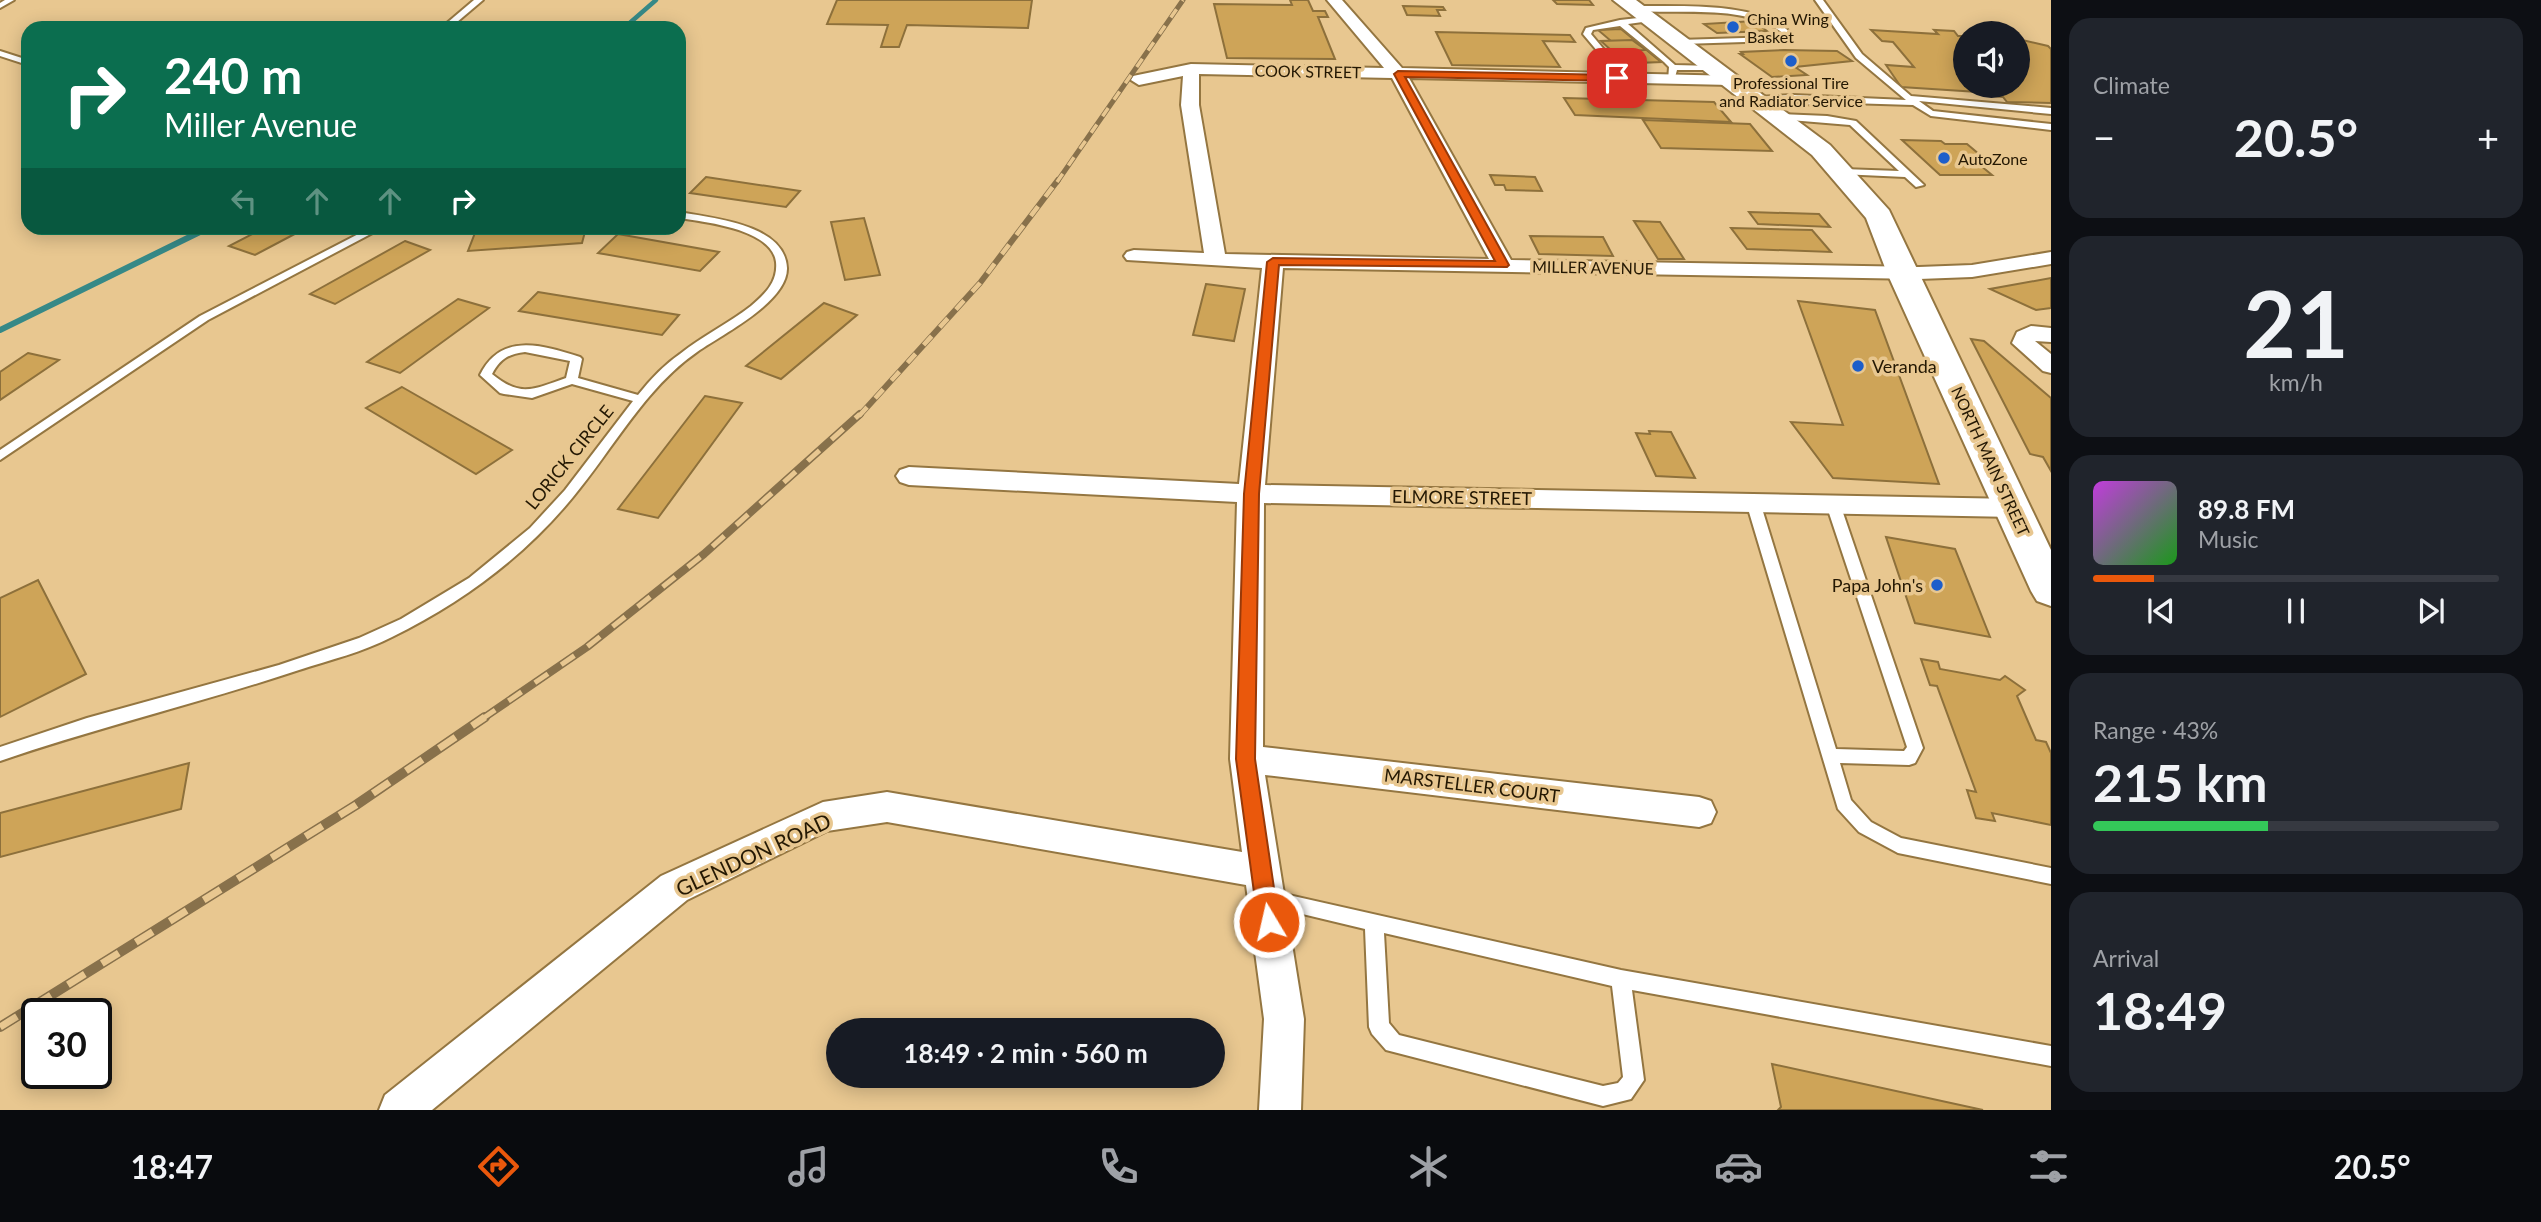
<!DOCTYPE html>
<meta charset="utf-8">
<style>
body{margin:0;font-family:Lato,sans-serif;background:#20242c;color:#f1f3f6;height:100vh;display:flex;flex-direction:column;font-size:26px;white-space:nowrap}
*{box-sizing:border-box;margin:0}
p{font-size:23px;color:#9ea1a6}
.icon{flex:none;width:38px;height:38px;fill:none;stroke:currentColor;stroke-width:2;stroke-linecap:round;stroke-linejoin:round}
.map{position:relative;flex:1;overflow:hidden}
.side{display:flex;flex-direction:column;gap:18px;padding:18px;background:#0d0f14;width:490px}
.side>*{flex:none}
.guide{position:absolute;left:21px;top:21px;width:665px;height:214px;border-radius:21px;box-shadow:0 4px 18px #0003;background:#0b6e4f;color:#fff;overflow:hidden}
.tools{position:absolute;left:1953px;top:21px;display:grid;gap:14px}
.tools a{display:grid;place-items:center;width:77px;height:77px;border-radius:50%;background:#171b24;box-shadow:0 4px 18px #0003;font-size:35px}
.speed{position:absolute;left:21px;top:998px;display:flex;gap:14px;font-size:35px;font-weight:700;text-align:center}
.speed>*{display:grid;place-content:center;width:91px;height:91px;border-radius:50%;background:#171b24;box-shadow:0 4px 18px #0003;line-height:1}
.speed .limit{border:4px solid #111;border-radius:10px;background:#fff;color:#111}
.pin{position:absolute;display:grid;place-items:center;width:60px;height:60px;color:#fff;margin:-30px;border-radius:14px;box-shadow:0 4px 10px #0006}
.me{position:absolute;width:77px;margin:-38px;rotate:351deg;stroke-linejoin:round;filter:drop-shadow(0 0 5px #0008)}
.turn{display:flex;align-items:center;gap:24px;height:147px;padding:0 28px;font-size:32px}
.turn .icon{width:91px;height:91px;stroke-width:2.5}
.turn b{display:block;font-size:49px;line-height:60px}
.lanes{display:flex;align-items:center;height:66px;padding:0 28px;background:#0003;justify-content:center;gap:35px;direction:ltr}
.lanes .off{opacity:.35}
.big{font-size:52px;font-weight:700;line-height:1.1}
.side .tile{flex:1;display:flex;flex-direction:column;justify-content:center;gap:10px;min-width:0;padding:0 24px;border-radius:21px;background:#20242c}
.side .dial{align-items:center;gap:0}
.dial b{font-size:91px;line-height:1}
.song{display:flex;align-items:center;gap:21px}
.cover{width:84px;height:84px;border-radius:10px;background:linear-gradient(135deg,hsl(290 70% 55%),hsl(120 70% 35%))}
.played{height:7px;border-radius:4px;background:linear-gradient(90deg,#ea580c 15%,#363941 15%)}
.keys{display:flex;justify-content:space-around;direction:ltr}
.heat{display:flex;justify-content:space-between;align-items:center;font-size:38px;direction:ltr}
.charge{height:10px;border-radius:5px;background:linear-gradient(90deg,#34c759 43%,#363941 0)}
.trip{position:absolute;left:826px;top:1018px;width:399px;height:70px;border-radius:35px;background:#171b24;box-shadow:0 4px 18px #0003;font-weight:700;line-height:70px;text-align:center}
.tabs{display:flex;height:112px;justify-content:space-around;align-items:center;background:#090b0e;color:#9ea1a6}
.tabs .icon{width:49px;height:49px}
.tabs .current{color:#ea580c}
.tabs b{font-size:32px;color:#f1f3f6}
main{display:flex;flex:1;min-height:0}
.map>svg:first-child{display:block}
</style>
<main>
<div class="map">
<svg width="2051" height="1110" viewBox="0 0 2051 1110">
<rect width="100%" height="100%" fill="#e8c790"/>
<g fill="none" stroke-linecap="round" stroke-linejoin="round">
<!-- stream-far1 -->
<polyline stroke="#368987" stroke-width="4.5" points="624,28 656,0"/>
<!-- stream -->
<polyline stroke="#368987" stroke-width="6" points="0,330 208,228"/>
</g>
<!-- building -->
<g fill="#cea458" stroke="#8d703b" stroke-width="2">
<polygon points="837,0 1032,0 1028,28 907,25 899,47 881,47 888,25 827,24"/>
<polygon points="1290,0 1308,0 1313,11 1325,11 1328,17 1318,17 1335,59 1227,58 1214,4 1292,5"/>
<polygon points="1553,0 1589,0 1593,5 1557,4"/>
<polygon points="1403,6 1443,7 1445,10 1437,10 1440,16 1407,15"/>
<polygon points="1754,21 1767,31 1717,33 1704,24"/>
<polygon points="1621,29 1661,62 1637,63 1598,30"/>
<polygon points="1871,30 1938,34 1934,30 1954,31 1958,36 1965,36 1965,86 2018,86 2018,39 2048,46 2051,49 2051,103 2007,102 2003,97 1981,95 1978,92 1901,87 1886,65 1914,67 1893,42 1882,41"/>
<polygon points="1436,32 1570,35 1575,42 1543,41 1560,67 1452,65"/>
<polygon points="1632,40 1646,50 1613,52 1601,41"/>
<polygon points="1784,50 1837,51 1852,61 1795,67 1807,75 1772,77 1740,54 1743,54 1741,52"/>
<polygon points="1564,98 1714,102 1731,122 1575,115"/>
<polygon points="1643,120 1750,124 1772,151 1661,148"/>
<polygon points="1902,140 1941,141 1945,144 1967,144 1992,165 1980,165 1992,175 1940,175"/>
<polygon points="1490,175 1535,177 1542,191 1506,190 1504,185 1495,185"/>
<polygon points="706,177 800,191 786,207 690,193"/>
<polygon points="1749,212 1819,214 1830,227 1758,224"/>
<polygon points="864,218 880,275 845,280 831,222"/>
<polygon points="1634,221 1660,222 1684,259 1658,259"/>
<polygon points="264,228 306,228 255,255 229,246"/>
<polygon points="564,228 586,228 582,243 468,251 475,233"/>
<polygon points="1731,228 1812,230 1831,252 1747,249"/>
<polygon points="618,234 719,252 700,271 598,253"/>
<polygon points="1530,236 1603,237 1613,256 1539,254"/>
<polygon points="405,241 430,250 335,304 310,294"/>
<polygon points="2051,278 2051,308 2036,310 1990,289"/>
<polygon points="1206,284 1245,289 1234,341 1193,335"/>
<polygon points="538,292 679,315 662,335 519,311"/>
<polygon points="458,299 489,308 400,373 367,362"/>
<polygon points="1798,301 1875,310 1939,484 1833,478 1791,422 1843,425"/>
<polygon points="824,303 857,315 781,379 746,366"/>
<polygon points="1971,339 1984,341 2051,398 2051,471 2043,457 2030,454"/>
<polygon points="28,353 59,360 0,400 0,372"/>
<polygon points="402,387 512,450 476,474 366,408"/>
<polygon points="705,396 742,403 658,518 618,509"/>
<polygon points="1649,431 1671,432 1695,478 1656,476 1636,433 1650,434"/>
<polygon points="1886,537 1955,549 1990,637 1915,623"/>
<polygon points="38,580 86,674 0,717 0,598"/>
<polygon points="1921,659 1938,662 1940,669 2000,680 2005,676 2025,690 2017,696 2036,740 2046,742 2051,753 2051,825 1992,813 1995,821 1976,818 1967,790 1976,792 1937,686 1930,685"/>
<polygon points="189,763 181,809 0,857 0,813"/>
<polygon points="1772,1064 1983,1110 1778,1110 1781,1107"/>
</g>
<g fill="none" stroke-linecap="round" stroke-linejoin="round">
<!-- service casing -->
<g stroke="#947641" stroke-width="4">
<g id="service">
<polygon points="5,0 14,0 0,8 0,3"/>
<polygon points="474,0 483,0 450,28 441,28"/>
<polygon points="1815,0 1823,0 1862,54 1911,96 2051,108 2051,114 1919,101 1933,111 2051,124 2051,130 1931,116 1913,105 1816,102 1812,105 1793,101 1755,102 1755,98 1758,97 1793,95 1906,100 1856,58"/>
<path d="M1631,6C1676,7 1759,0 1792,34L1789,39L1776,41L1682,44L1678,42L1679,40L1776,37L1784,34C1745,2 1675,16 1628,10V6Z"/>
<polygon points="1647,17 1651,19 1650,21 1628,24 1675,65 1713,66 1717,68 1716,70 1677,70 1674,81 1668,81 1669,67 1664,62 1620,26 1593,30 1591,34 1617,65 1621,78 1614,80 1609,65 1583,34 1586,28 1620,20"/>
<polygon points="0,51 28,60 28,65 0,56"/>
<polygon points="1780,114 1827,116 1856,121 1924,185 1916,187 1905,177 1840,174 1840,170 1843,169 1899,171 1850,125 1777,119 1776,117"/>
<path d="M679,212C712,218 785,224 787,268C788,302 721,335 697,352C645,388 613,449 573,497C524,557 461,603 392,637C363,652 330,660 299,670C200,703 99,727 0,761V747L87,718L279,665L359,638L401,619L469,578L530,528L565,490L633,401L572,384L532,398L504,394L500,393L480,375C501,332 542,345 580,357L582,359L578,378L638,395C650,380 664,365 680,354C702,336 728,324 751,306C765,294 778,282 776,262C772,229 705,222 679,218ZM525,352L570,361L566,378C534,389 521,398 492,374C500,359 508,354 525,352Z"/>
<polygon points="370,228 382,228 208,320 0,460 0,450 200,316"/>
<polygon points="1753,497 1760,502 1836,749 1904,751 1907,747 1826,504 1833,499 1840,504 1923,748 1915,763 1909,765 1840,763 1851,800 1871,822 1901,838 2051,868 2051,884 1898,853 1859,832 1838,809 1746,502"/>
<path d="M1267,890L1621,970L2051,1046V1066L1632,990L1644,1080L1631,1099L1603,1106L1386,1050L1372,1034L1369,1027L1365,929L1261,904L1258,898L1261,892ZM1384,933L1612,986L1623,1077L1618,1083L1603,1086L1399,1035L1389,1023Z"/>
</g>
</g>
<!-- minor casing -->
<g stroke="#947641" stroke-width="4">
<g id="minor">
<path d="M1327,0H1342L1402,68L1737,76L1739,80L1737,84L1731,85L1409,78L1511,260L1919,267L1972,265L2051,252V264L1972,277L1919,279L1283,268L1265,485L2015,499L2025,501L2028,508L2025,515L2015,517L1264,503L1263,747L1699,797L1711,801L1716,812L1711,823L1699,827L1265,775L1304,1019L1301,1110H1259L1264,1019L1246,885L887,822L827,831L687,900L432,1110H379L385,1095L661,876L823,802L887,792L1242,852L1230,759L1237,502L909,485L900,482L896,476L900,470L909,467L1239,484L1262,268L1127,260L1124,256L1127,252L1134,250L1204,253L1181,105L1183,76L1139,85L1131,80L1133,76L1191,64L1384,68ZM1199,74L1392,78L1489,259L1225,254L1199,105Z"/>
<polygon points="2031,326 2051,328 2051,342 2035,341 2051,354 2051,373 2043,371 2012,343 2017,332"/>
</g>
</g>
<!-- primary casing -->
<g stroke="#947641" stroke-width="4">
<polygon id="primary" points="1613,0 1636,0 1830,145 1889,210 2051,550 2051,606 2037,601 2031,591 1887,273 1866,218 1812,155"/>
</g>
<!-- service -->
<use href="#service" fill="#fff" fill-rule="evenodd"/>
<!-- minor -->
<use href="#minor" fill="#fff" fill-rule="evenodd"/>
<!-- primary -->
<use href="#primary" fill="#fff" fill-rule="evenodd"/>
<!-- rail-far3 casing -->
<g stroke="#88714b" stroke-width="5">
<polyline id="rail-far3" points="1057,182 1183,0"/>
</g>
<!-- rail-far2 casing -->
<g stroke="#88714b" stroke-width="6">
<polyline id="rail-far2" points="859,416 980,283 1058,180"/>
</g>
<!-- rail-far1 casing -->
<g stroke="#88714b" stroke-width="8">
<polyline id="rail-far1" points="482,719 587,647 704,554 860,414"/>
</g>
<!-- rail casing -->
<g stroke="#88714b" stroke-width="10">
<polyline id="rail" points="0,1027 356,805 485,717"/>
</g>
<!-- rail-far3 -->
<use href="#rail-far3" stroke="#e8c790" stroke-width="3.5" stroke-dasharray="10" stroke-linecap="butt"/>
<!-- rail-far2 -->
<use href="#rail-far2" stroke="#e8c790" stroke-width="4.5" stroke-dasharray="12" stroke-linecap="butt"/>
<!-- rail-far1 -->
<use href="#rail-far1" stroke="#e8c790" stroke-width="5" stroke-dasharray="16" stroke-linecap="butt"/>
<!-- rail -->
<use href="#rail" stroke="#e8c790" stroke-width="7" stroke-dasharray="20" stroke-linecap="butt"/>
</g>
<!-- route -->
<polygon fill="#ea580c" stroke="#983908" stroke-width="2" points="1398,71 1617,75 1622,78 1617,81 1405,77 1509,265 1507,267 1279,265 1259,494 1255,759 1279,922 1276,929 1269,932 1261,929 1258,922 1236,759 1244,494 1267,262 1273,258 1495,261 1394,74"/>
<!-- markers -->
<g fill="#1d5eca" stroke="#e8c790" stroke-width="2.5">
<circle cx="1733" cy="27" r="7"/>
<circle cx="1791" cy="61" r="7"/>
<circle cx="1944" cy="158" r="7"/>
<circle cx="1858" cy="366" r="7"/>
<circle cx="1937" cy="585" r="7"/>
</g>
<g text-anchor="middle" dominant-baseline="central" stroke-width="7" stroke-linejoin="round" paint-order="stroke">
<!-- far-poi labels -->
<g font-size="16" fill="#241803" stroke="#e8c790" text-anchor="start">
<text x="1747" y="18">China Wing<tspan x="1747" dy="18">Basket</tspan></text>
<text x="1791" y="82" text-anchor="middle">Professional Tire<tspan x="1791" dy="18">and Radiator Service</tspan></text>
<text x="1958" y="158">AutoZone</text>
</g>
<!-- far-street labels -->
<g font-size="16" fill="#241803" stroke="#e8c790">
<text transform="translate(1308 71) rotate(1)">COOK STREET</text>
<text transform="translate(1593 267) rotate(1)">MILLER AVENUE</text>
<text transform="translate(1991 461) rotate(65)">NORTH MAIN STREET</text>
</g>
<!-- poi labels -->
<g font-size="18" fill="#241803" stroke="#e8c790" text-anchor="start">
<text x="1872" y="366">Veranda</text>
<text x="1923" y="585" text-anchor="end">Papa John's</text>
</g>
<!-- street labels -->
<g font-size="18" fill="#241803" stroke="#e8c790">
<text transform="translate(569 457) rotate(-51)">LORICK CIRCLE</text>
<text transform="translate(1462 497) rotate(1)">ELMORE STREET</text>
<text transform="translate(1472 785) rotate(7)">MARSTELLER COURT</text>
</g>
<!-- near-street labels -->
<g font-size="21" fill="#241803" stroke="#e8c790">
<text transform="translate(753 854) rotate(-25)">GLENDON ROAD</text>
</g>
</g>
</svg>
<div class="tools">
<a><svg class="icon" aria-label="sound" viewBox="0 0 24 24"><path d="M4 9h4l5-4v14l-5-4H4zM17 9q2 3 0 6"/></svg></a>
</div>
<div class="speed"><div class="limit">30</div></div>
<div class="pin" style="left:1617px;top:78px;background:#d93025"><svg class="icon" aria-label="arrive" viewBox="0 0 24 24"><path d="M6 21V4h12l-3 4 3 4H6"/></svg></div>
<svg class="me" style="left:1269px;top:922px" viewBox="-20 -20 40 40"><circle r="17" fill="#ea580c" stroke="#fff" stroke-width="3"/><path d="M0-11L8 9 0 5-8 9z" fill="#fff"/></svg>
<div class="trip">18:49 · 2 min · 560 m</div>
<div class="guide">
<div class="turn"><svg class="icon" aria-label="right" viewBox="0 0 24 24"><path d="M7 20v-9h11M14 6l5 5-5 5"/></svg><div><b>240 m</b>Miller Avenue</div></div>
<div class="lanes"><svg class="icon off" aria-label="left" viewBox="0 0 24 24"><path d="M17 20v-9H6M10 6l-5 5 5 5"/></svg><svg class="icon off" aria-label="ahead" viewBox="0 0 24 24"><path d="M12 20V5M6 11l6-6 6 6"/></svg><svg class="icon off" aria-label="ahead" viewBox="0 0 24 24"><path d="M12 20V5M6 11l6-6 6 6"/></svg><svg class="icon" aria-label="right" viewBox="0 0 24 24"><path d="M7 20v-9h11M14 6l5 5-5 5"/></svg></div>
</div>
</div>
<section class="side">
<div class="tile"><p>Climate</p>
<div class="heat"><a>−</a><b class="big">20.5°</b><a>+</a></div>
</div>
<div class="tile dial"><b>21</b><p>km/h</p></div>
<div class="tile">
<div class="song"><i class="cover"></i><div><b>89.8 FM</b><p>Music</p></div></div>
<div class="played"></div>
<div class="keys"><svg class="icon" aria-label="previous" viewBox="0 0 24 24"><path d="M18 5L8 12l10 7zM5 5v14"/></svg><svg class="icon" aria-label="pause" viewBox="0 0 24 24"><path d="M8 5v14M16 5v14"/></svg><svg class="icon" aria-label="next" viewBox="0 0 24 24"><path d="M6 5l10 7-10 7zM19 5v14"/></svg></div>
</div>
<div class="tile"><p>Range · 43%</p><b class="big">215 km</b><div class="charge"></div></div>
<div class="tile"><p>Arrival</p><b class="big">18:49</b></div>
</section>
</main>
<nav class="tabs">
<b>18:47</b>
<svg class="icon current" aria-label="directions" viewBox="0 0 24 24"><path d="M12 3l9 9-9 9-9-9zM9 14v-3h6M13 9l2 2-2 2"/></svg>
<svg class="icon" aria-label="music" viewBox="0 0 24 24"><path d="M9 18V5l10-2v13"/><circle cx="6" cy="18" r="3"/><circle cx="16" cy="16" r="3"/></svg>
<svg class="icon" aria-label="phone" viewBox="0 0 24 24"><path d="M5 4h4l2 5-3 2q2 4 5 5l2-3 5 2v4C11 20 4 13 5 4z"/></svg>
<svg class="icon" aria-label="climate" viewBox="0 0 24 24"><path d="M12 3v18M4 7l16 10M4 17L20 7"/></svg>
<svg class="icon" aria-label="car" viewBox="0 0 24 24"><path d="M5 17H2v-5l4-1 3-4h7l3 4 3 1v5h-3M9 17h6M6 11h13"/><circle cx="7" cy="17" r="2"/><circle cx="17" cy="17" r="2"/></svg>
<svg class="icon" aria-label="filters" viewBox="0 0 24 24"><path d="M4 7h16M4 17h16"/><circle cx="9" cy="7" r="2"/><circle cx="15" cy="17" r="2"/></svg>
<b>20.5°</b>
</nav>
